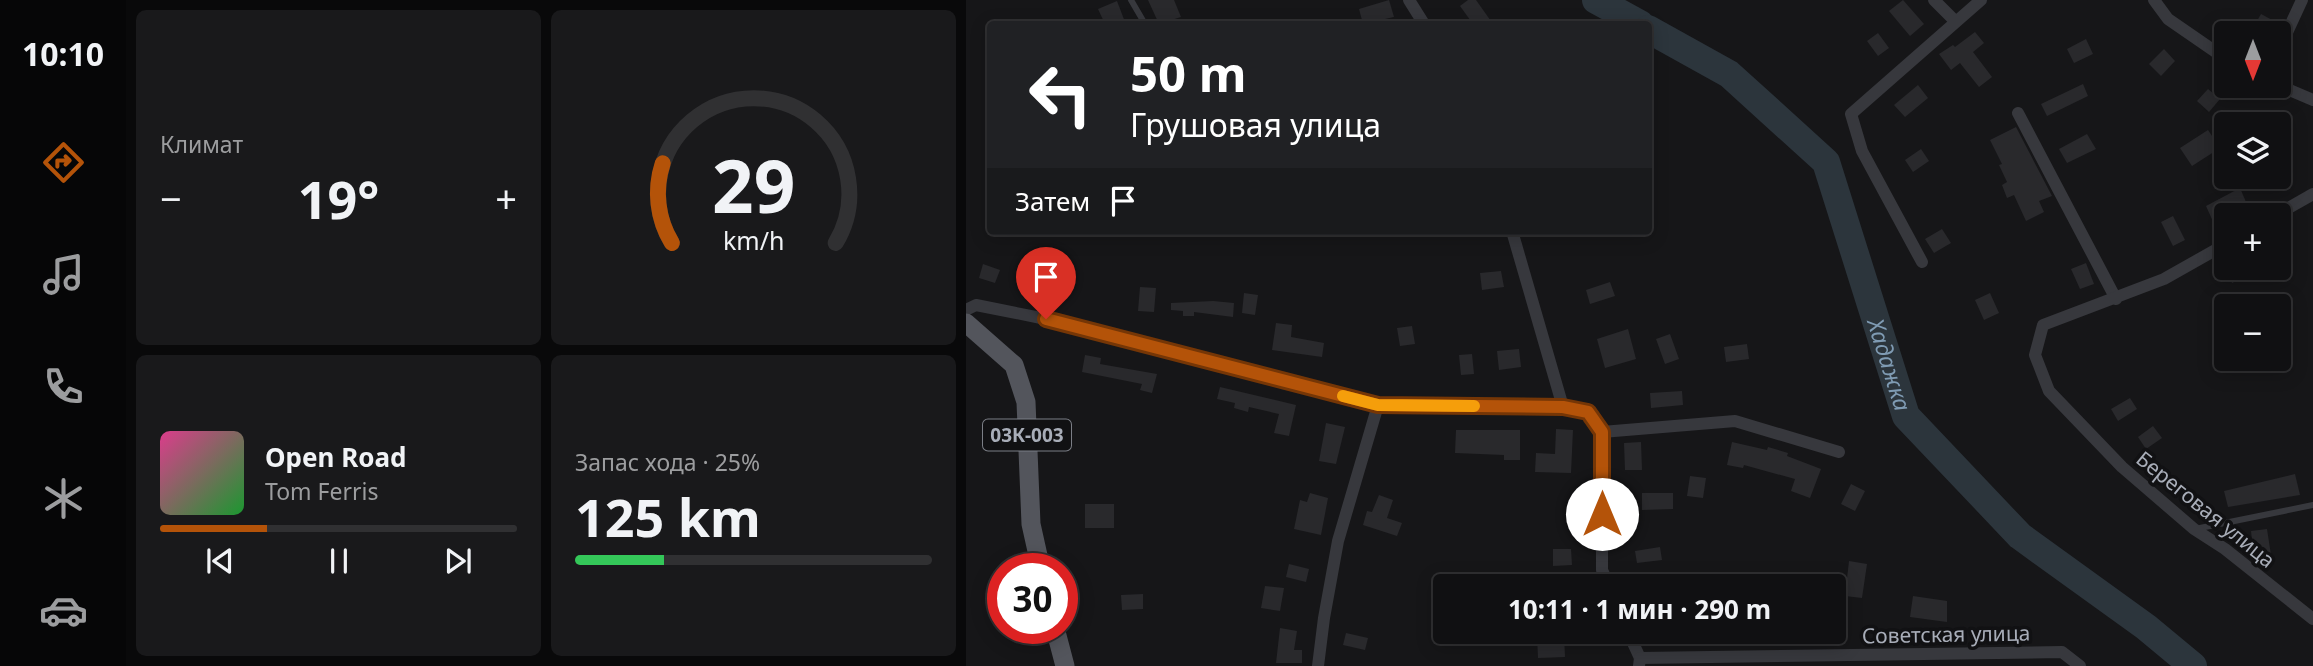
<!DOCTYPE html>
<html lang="ru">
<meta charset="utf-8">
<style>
body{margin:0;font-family:"Noto Sans",sans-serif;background:#19191b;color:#f1f3f6;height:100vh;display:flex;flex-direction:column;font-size:26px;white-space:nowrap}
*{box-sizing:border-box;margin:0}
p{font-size:23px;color:#9c9d9f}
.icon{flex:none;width:38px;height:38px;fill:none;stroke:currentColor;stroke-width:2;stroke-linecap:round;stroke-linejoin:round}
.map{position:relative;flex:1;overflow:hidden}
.details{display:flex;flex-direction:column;gap:10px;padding:10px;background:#09090a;width:840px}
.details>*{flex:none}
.hud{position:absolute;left:21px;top:21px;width:665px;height:214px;border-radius:7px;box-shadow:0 4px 18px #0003,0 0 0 2px #303032;background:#202124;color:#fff;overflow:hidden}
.needle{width:46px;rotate:180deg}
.fabs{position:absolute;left:1248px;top:21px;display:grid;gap:14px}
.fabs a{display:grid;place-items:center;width:77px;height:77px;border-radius:7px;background:#101012;box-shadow:0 4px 18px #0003,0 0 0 2px #303032;font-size:35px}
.speed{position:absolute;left:21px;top:553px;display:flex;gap:14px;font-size:35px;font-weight:700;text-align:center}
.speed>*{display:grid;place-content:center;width:91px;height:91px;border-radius:50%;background:#101012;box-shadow:0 4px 18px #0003,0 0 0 2px #303032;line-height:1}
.speed .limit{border:10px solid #d22;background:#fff;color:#111}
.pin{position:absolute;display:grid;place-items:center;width:60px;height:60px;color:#fff;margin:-72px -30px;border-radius:50% 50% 50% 0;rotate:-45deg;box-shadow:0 0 7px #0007}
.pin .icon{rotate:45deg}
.me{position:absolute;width:77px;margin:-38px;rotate:0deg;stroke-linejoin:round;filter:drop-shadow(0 0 5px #0008)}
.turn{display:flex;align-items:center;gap:24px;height:147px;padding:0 28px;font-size:32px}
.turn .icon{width:91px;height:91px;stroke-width:2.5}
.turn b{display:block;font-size:49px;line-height:60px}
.then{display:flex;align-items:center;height:66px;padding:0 28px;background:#0003;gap:14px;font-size:26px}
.big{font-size:52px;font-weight:700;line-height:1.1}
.details .card{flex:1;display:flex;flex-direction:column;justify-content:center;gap:10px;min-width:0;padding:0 24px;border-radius:10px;background:#19191b}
.details .dial{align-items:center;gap:0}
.dial svg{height:182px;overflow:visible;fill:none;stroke:#303032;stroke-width:7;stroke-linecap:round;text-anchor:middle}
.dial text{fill:#f1f3f6;stroke:none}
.song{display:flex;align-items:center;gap:21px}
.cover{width:84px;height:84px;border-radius:10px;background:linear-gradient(135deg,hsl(330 70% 55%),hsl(130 70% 35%))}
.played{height:7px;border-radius:4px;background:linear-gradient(90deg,#b45309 30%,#303032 30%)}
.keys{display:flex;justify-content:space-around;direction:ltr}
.heat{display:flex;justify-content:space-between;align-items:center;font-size:38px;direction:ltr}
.charge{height:10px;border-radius:5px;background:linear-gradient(90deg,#34c759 25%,#303032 0)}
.details .tiles{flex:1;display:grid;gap:10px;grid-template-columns:repeat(2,1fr)}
.trip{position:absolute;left:467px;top:574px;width:413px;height:70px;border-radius:7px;background:#101012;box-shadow:0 4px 18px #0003,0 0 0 2px #303032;font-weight:700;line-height:70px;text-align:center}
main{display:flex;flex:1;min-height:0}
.menu{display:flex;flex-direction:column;width:126px;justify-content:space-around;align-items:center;background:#060607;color:#9c9d9f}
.menu .icon{width:49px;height:49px}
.menu .current{color:#b45309}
.menu b{font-size:32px;color:#f1f3f6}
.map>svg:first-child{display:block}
</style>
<main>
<nav class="menu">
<b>10:10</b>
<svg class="icon current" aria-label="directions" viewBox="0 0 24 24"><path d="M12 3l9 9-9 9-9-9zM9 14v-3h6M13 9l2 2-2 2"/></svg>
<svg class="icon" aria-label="music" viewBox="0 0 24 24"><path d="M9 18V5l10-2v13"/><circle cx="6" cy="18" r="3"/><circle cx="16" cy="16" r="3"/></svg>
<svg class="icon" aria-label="phone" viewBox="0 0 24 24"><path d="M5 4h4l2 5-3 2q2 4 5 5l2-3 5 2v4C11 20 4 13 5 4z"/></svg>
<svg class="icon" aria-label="climate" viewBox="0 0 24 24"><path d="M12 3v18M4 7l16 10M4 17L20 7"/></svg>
<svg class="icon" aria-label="car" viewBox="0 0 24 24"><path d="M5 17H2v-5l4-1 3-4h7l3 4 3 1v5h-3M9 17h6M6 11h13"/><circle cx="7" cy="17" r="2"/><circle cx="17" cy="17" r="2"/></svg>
</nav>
<section class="details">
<div class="tiles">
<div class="card"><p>Климат</p>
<div class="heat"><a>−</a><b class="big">19°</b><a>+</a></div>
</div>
<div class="card dial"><svg viewBox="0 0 100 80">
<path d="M14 69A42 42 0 1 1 86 69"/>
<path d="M14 69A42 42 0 0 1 10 34" stroke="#b45309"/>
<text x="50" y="56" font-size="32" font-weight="700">29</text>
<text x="50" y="72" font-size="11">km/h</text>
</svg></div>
<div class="card">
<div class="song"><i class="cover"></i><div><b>Open Road</b><p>Tom Ferris</p></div></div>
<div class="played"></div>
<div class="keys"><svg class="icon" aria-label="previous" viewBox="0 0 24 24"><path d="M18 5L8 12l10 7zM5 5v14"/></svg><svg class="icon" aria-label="pause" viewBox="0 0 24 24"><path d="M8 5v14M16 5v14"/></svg><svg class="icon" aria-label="next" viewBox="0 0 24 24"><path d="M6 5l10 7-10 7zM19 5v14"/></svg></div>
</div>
<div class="card"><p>Запас хода · 25%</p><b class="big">125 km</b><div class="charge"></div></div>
</div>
</section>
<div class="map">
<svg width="1347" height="666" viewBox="0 0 1347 666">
<rect width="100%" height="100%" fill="#161618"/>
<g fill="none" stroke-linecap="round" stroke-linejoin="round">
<!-- river -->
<g stroke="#2c353c" stroke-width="28">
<polyline points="630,0 674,24"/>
<path id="s1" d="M682,29L763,74L860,162L940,416L1054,536L1180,627L1227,666"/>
</g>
</g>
<!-- building -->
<g fill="#29292c">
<polygon points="182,0 208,0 215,17 193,24"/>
<polygon points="423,0 428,17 397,24 393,9"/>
<polygon points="502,0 510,0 527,24 507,24 494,6"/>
<polygon points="937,0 958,24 944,36 923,11"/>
<polygon points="151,1 159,22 151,24 139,24 132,9"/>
<polygon points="1295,14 1310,22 1304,33 1284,33"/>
<polygon points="1009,32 1018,43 1007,52 1026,77 1013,87 994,63 985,70 973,54 987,45 989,47"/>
<polygon points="912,33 923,48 912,56 901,41"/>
<polygon points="1120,39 1127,54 1108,63 1101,49"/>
<polygon points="1198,49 1209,61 1195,76 1183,64"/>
<polygon points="1117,84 1122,96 1081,116 1075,104"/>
<polygon points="952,85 962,98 939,117 928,105"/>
<polygon points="1242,89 1254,99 1243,112 1231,101"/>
<polygon points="1050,127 1086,196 1073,201 1078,212 1060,221 1048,195 1041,198 1036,185 1041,182 1033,165 1036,164 1024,140"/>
<polygon points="1242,130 1254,148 1226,166 1214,148"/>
<polygon points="1121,134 1130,149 1101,163 1093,149"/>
<polygon points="955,149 963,161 947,172 939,160"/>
<polygon points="1274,188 1280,202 1260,211 1260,221 1249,226 1240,206"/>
<polygon points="1207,216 1219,240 1207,246 1195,222"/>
<polygon points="976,229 985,243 968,253 959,239"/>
<polygon points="1120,263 1128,284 1114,289 1105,269"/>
<polygon points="17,264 34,270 29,283 13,278"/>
<polygon points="1261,268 1297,268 1266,283"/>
<polygon points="535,271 538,287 516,290 514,273"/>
<rect x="76" y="273" width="24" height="19"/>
<polygon points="644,282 649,296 624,304 620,290"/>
<polygon points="174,287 190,288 188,312 172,311"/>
<polygon points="278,293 292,295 289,315 276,313"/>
<polygon points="1024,293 1033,313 1018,320 1009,300"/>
<polygon points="247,301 268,303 267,317 228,312 228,316 217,316 217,311 205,310 205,303"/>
<polygon points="310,323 326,325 325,337 358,343 356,357 306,350"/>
<polygon points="446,326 449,344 434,346 431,328"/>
<polygon points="662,329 670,359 639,368 631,339"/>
<polygon points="704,334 713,359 699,364 690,339"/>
<polygon points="781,344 783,359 760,362 758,347"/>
<polygon points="553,349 555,367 533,370 531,351"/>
<polygon points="506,354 508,374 495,375 493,355"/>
<polygon points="119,355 135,358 134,364 191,374 186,393 174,390 176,384 116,372"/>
<polygon points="254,387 330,405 323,436 308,433 313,414 283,407 282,412 268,408 269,403 251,399"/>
<polygon points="716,391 717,405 685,408 684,393"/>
<polygon points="1164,398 1171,409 1152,421 1145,409"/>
<polygon points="360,423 379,427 370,464 353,461"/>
<polygon points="1187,426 1196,438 1180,449 1172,437"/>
<polygon points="590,429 607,430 605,473 569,472 570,453 589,454"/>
<polygon points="490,430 554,430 554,460 538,460 538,455 489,453"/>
<polygon points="675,442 676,470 659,470 658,443"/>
<polygon points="766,442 801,450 802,447 822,453 821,456 855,469 844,498 825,491 829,479 778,465 777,468 761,465"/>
<polygon points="1329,474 1334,495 1262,507 1258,491"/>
<polygon points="724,476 740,478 737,498 721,496"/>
<polygon points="885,484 899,491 889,511 875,504"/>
<polygon points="344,493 362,498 355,535 328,529 334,500 341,502"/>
<polygon points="676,493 707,493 707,509 676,510"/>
<polygon points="413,495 427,500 421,518 436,523 431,536 397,525 401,511 406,512"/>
<rect x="119" y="504" width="29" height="24"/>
<polygon points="1301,529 1305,555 1288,558 1285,531"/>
<polygon points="694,547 696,560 671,563 669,551"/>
<polygon points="587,549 605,549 606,565 587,566"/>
<polygon points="883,561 901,564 896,598 879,596"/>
<polygon points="323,564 343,569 340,582 320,577"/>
<polygon points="299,586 318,588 314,611 295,608"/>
<polygon points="177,594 177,609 156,610 155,595"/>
<polygon points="947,596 981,601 981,622 944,617"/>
<polygon points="314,628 331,631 328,650 336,650 336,663 310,663"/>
<polygon points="380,633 402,638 399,650 377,645"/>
<polygon points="598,634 599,657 572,658 571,635"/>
</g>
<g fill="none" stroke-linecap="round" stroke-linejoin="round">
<!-- lane -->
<g stroke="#37383d" stroke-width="6">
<polyline points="165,0 179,24"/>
<polyline points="1229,529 1347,505"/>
</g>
<!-- street -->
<g stroke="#37383d" stroke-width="12">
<polyline points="443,0 458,24"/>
<polyline points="968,0 989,21"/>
<polyline points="1188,0 1202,19 1260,59"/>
<polyline points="1312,52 1336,0"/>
<polyline points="1312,85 1347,100"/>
<polyline points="1052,113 1150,299"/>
<polyline points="1310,215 1347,194"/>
<polyline points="546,231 597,407"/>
<polyline points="1260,244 1198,279 1077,325 1069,355 1083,391 1156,467 1228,529 1259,549 1347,619"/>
<polyline points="956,262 896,151 885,114 1015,0"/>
<polyline points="0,310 10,305 80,319 412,405 597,407 622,412 636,432 769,421 873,452"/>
<polyline points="636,432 636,570 643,586"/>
<polyline points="662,632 674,658 673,666"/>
<polyline points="674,658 1096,652 1114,666"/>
<polyline points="352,666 358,618 372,541 412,405"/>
</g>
<!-- primary -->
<g stroke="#53555c" stroke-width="19">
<polyline points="0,323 48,365 60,402 65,524 75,569"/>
<polyline points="89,628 99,666"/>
</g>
</g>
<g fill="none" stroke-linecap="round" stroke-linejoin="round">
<!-- route casing -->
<g stroke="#753606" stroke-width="18">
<polyline id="route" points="80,319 412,405 597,407 622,412 636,432 636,514"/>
</g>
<!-- route -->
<use href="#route" stroke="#b45309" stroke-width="12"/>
<!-- slow -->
<polyline stroke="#f59e0b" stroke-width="12" points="377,396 412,405 508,406"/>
</g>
<g text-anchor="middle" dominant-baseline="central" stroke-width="7" stroke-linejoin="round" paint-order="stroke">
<!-- shield labels -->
<rect fill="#111113" stroke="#7b7e86" stroke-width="2" x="17" y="419.5" width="88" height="31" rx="5"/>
<g font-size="19" font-weight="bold" fill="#a8adb8">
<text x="61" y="435">03К-003</text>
</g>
<!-- street labels -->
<g font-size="21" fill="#a8adb8" stroke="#111113">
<text transform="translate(1240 509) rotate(39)">Береговая улица</text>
<text transform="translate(980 634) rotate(-1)">Советская улица</text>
</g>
<!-- water labels -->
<g font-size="23" font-style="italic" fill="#7f9bb3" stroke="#111113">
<text stroke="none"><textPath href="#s1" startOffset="436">Хадажка</textPath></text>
</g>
</g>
</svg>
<div class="fabs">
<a><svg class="needle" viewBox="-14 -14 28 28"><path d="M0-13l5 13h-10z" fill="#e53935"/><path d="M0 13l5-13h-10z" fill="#9c9d9f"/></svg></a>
<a><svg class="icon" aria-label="layers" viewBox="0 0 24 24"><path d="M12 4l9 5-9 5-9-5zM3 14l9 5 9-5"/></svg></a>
<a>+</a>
<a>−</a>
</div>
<div class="speed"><div class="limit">30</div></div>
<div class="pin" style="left:80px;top:319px;background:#d93025"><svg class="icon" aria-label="arrive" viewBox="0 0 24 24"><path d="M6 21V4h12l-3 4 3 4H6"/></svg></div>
<svg class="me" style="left:636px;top:514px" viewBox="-20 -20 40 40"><circle r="19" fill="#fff"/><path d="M0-13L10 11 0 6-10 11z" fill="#b45309"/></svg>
<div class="trip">10:11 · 1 мин · 290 m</div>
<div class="hud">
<div class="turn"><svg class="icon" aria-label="left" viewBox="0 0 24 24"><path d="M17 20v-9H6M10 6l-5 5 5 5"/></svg><div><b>50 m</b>Грушовая улица</div></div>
<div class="then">Затем<svg class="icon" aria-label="arrive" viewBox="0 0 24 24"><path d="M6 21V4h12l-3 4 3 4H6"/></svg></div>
</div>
</div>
</main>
